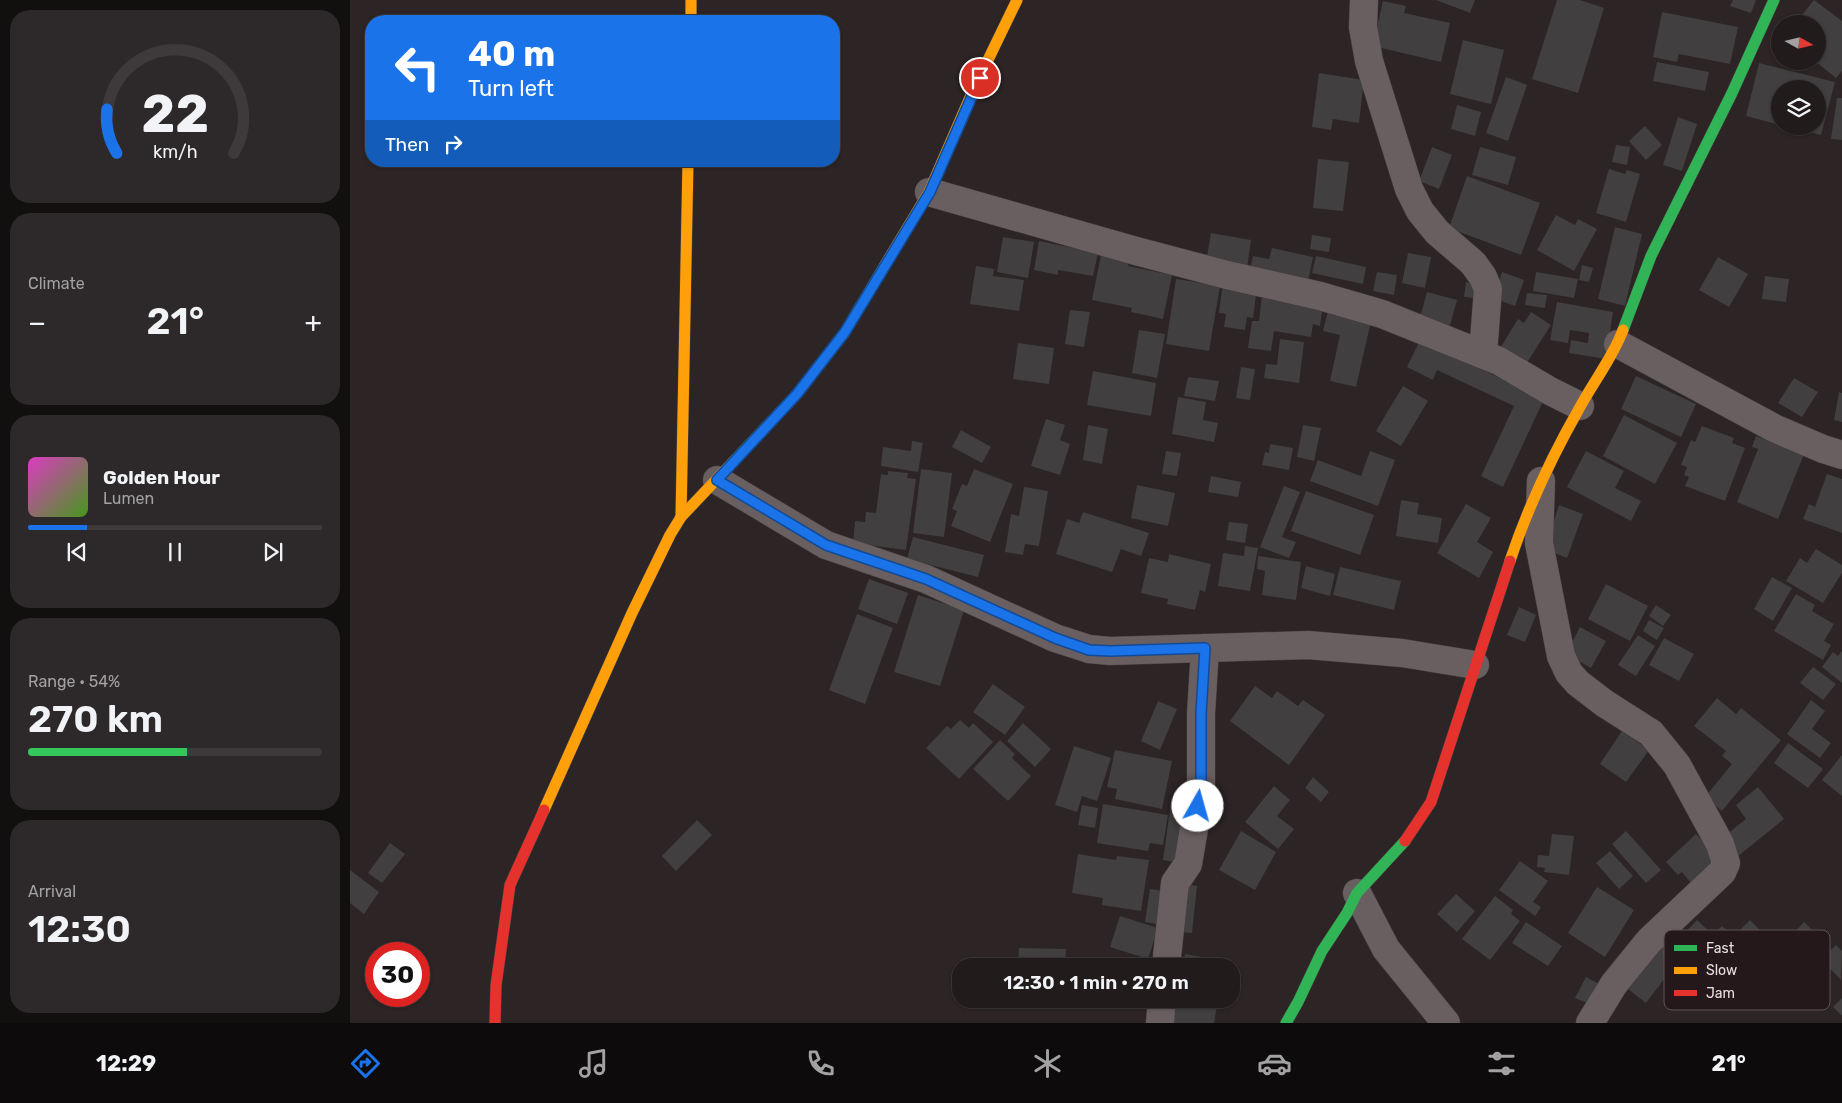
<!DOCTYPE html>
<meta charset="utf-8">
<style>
body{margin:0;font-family:Rubik,sans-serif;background:#2d2829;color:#f1f3f6;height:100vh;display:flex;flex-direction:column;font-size:19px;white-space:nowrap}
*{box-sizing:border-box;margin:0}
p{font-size:16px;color:#a2a1a3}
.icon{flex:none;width:28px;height:28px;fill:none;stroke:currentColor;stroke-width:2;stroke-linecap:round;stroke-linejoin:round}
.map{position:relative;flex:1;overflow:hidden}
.details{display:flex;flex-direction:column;gap:10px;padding:10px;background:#120f0f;width:350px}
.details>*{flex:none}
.hud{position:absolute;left:15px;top:15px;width:475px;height:152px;border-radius:20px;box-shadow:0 1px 4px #0004,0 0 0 1px #3e393b;background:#1a73e8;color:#fff;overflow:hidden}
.needle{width:32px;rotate:98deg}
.fabs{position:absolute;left:1421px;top:15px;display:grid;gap:10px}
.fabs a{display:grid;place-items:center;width:55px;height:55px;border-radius:50%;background:#211b1c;box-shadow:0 1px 4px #0004,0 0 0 1px #3e393b;font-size:25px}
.speed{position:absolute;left:15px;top:942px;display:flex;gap:10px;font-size:25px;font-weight:700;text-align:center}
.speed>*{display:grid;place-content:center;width:65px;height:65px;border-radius:50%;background:#211b1c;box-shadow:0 1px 4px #0004,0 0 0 1px #3e393b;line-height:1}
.speed .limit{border:8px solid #d22;background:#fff;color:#111}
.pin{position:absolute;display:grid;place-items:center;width:42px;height:42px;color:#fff;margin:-21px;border:2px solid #fff;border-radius:50%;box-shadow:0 1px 5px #0007}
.me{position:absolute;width:55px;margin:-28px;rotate:7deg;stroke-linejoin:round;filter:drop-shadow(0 0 4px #0008)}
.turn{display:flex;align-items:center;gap:18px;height:105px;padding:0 20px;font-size:22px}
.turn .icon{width:65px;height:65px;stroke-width:2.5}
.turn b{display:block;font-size:35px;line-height:42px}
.then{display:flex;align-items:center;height:48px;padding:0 20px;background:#0003;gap:10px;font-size:19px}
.big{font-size:38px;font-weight:600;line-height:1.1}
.details .widget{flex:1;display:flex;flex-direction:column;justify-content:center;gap:8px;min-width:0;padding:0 18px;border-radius:20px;background:#2d2829}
.details .dial{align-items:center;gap:0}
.dial svg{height:130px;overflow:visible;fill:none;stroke:#3e393b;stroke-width:7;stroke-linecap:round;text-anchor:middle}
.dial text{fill:#f1f3f6;stroke:none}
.song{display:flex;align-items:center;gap:15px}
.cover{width:60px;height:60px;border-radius:8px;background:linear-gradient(135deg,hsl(310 70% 55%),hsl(100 70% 35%))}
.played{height:5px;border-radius:2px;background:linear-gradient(90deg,#1a73e8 20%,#3e393b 20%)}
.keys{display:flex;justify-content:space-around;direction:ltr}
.heat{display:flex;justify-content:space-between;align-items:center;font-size:28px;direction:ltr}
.charge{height:8px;border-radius:4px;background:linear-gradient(90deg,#34c759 54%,#3e393b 0)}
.trip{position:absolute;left:602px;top:958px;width:288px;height:50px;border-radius:20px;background:#211b1c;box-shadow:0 1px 4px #0004,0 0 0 1px #3e393b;font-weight:600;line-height:50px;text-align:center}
.menu{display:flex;height:80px;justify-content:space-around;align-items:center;background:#0d0b0b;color:#a2a1a3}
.menu .icon{width:35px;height:35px}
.menu .active{color:#1a73e8}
.menu b{font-size:22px;color:#f1f3f6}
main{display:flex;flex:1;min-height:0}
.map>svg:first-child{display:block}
</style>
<main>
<section class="details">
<div class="widget dial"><svg viewBox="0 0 100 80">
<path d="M14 69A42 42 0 1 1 86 69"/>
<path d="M14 69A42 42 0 0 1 8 42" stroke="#1a73e8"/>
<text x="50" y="56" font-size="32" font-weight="700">22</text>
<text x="50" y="72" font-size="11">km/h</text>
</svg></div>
<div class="widget"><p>Climate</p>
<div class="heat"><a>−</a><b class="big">21°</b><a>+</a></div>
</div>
<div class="widget">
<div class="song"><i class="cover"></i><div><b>Golden Hour</b><p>Lumen</p></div></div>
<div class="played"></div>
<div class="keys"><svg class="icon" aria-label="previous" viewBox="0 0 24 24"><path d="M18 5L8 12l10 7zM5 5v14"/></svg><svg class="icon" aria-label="pause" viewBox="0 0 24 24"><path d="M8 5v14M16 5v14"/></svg><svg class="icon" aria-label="next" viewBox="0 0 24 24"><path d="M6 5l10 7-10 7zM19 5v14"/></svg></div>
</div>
<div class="widget"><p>Range · 54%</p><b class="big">270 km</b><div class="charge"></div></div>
<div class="widget"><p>Arrival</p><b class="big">12:30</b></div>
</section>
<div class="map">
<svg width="1492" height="1023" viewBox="0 0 1492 1023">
<rect width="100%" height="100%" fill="#2c2425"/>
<!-- building -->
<g fill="#413f3f">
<polygon points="1086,0 1125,0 1120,13"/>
<polygon points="1207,0 1230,0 1254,8 1228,93 1182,79"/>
<polygon points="1383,0 1406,0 1401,13 1380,6"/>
<polygon points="1464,0 1492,21 1492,71 1486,78 1465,61 1468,61 1468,24 1445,24"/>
<polygon points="1033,1 1056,6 1054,13 1100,23 1091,62 1023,46"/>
<polygon points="1312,12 1388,27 1380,64 1329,54 1327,62 1303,57"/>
<polygon points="1113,40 1154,50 1141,104 1100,94"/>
<polygon points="1307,62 1359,72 1355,91 1303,81"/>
<polygon points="1409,63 1485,82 1471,135 1440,127 1468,126 1468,89 1430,89 1430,125 1396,116"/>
<polygon points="969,73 1014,80 1009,123 983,119 981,130 962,127"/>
<polygon points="1156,77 1177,85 1158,141 1136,133"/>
<polygon points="1487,98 1492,98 1492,140 1481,139"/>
<polygon points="1107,105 1131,112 1125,136 1101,129"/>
<polygon points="1328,117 1347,124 1332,171 1313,165"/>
<polygon points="1295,126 1312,145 1296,160 1279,141"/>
<polygon points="1266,145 1280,147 1277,165 1262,162"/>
<polygon points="1082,147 1102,155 1089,189 1069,181"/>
<polygon points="1130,147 1166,157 1158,185 1122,175"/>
<polygon points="968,159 999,162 993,211 963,208"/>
<polygon points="1259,169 1275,174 1277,170 1290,174 1276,222 1246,213"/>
<polygon points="1117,176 1190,203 1171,255 1099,228"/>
<polygon points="1206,215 1225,225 1228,219 1247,229 1224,271 1187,250"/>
<polygon points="1265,227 1292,234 1275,306 1248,299"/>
<polygon points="861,233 901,240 897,269 856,262"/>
<polygon points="962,235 981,238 979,252 960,249"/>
<polygon points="653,237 684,242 678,278 647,272"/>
<polygon points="689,241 748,253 743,276 708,270 708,275 684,270"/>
<polygon points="922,248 963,257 957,286 899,275 903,256 919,259"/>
<polygon points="1058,253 1081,257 1075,288 1052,283"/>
<polygon points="751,255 780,260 778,266 822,275 813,319 781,312 782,308 742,300"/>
<polygon points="966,256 1016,267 1013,284 962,273"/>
<polygon points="1368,257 1398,274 1379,307 1349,290"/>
<polygon points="1232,265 1243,268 1239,282 1229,280"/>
<polygon points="626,266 644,269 643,276 674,280 669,311 620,304"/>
<polygon points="1027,272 1047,275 1044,295 1023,291"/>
<polygon points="1152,272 1174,280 1165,306 1143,298"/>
<polygon points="1186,272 1228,279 1224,298 1183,291"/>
<polygon points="1415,276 1439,279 1436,302 1412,299"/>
<polygon points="826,279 870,286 859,351 816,344"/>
<polygon points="1116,282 1134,285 1132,299 1114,297"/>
<polygon points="872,289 906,295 903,318 897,317 895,330 874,327 876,314 869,313"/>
<polygon points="1077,292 1107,300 1099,329 1069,321"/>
<polygon points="1177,293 1197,295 1195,308 1175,305"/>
<polygon points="912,295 973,305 970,326 963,324 961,337 924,331 921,351 898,348 902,321 909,321"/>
<polygon points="1207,302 1263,312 1256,359 1219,353 1221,340 1238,343 1239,333 1220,330 1218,343 1200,340"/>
<polygon points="979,307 1022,317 1006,387 980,381 990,335 973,331"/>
<polygon points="720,310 740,312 734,347 715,344"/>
<polygon points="1181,312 1201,325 1173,369 1147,353 1168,319 1174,323"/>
<polygon points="789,330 815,334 807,378 782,373"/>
<polygon points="930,339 954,342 949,383 914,378 916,364 927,365"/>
<polygon points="1070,340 1194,399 1153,487 1131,476 1164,406 1087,370 1083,380 1057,367"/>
<polygon points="668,343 704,348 699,384 663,379"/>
<polygon points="891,367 905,369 900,400 886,398"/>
<polygon points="743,371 806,383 801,416 737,405"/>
<polygon points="1286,376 1346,404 1331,437 1271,409"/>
<polygon points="838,377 869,381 865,401 834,396"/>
<polygon points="1444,378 1468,392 1452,417 1428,403"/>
<polygon points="1053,386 1078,401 1051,446 1026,431"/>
<polygon points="1489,392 1492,393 1492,422 1484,420"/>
<polygon points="828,397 856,402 853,420 868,423 864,442 822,434"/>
<polygon points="1274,415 1327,443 1305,484 1253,456"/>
<polygon points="696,419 715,425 710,440 720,444 710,475 681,466"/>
<polygon points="738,425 758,429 752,464 733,460"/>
<polygon points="953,425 971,428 964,461 947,457"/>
<polygon points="1352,426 1384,438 1382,443 1395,448 1375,501 1335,486 1339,477 1334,475 1337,467 1331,465 1341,440 1345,442"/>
<polygon points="611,430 641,447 632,463 602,447"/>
<polygon points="1406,436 1454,454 1428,519 1387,502 1408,449 1402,447"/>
<polygon points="562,441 573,443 568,472 531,466 533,447 561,451"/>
<polygon points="920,444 943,448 939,470 912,465 915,452 919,453"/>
<polygon points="816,451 831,453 827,476 812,474"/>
<polygon points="1020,451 1045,460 1028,506 960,481 968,460 1011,476"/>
<polygon points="1236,451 1274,471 1265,488 1291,501 1281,521 1217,487"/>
<polygon points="571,469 602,473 594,537 563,533"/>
<polygon points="624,469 663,484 640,542 601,526 607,511 602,509 612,484 617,486"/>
<polygon points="538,471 558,473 557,478 566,479 556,550 503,543 505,521 515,522 516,512 526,513 531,474 538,475"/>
<polygon points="1477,474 1492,479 1492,533 1453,519 1459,504 1465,507"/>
<polygon points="861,476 891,482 888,497 858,492"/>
<polygon points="787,485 825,493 818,526 781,518"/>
<polygon points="934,486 950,492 932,537 946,542 939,558 910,547"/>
<polygon points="674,487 698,491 689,546 675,544 673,555 655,552 661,514 669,516"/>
<polygon points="956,491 1024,515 1010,555 941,531"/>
<polygon points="1051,500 1069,503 1067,514 1092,518 1088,543 1046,536"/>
<polygon points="1116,504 1141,518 1127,542 1143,552 1129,578 1087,553"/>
<polygon points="1209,505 1233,514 1217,558 1195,549"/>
<polygon points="733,512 799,533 791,556 771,549 762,572 706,554 717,519 729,523"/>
<polygon points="879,522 898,524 895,543 876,540"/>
<polygon points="563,537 634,555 628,577 557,559"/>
<polygon points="895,546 908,548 900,591 868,586 873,553 894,556"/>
<polygon points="1466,549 1492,565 1492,573 1473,603 1436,581 1450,558 1457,563"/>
<polygon points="819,554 861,564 855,592 850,590 845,610 817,604 818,599 791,593 799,558 818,562"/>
<polygon points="908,556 951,562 946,600 912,595 915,571 907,569"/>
<polygon points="956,566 985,574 980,596 951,588"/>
<polygon points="990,567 1051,581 1044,610 983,595"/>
<polygon points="1422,577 1442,588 1423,621 1404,609"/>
<polygon points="519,579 558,593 547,624 508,609"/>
<polygon points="1256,584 1298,606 1280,641 1238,619"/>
<polygon points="1446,594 1465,605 1462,611 1484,624 1474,641 1481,645 1473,660 1424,631"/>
<polygon points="568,595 614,610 590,686 544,672"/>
<polygon points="1306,605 1321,615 1313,626 1299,616"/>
<polygon points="1169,607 1186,615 1175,642 1157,635"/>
<polygon points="507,614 543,628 515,704 479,690"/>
<polygon points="1299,620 1314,628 1307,640 1293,631"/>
<polygon points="1230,627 1256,641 1241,668 1216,654"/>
<polygon points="1288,635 1305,646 1286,676 1268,665"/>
<polygon points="1314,638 1344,654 1329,681 1299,665"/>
<polygon points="1492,651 1492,683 1472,667 1483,652 1488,656"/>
<polygon points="1463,667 1486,684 1473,700 1450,683"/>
<polygon points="643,684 675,707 655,735 623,712"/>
<polygon points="905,686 922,698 927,691 948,706 953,700 975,715 939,765 880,721"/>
<polygon points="1367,698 1386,714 1391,708 1431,740 1372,811 1355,797 1382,764 1372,756 1376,751 1344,726"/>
<polygon points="1461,700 1475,711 1462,729 1481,743 1470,758 1437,734"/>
<polygon points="808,701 827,709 810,750 791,741"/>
<polygon points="610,720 619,728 623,723 643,742 609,779 576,748 597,726 601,729"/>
<polygon points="673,723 701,749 685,767 657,741"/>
<polygon points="1272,731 1299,750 1276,782 1250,764"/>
<polygon points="650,740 665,754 662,758 681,776 658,801 623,769"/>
<polygon points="1438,743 1473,769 1458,788 1424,763"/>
<polygon points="724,746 761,758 747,801 732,796 727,812 705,805"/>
<polygon points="765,750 822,761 812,809 765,799 767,789 757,787"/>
<polygon points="1492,755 1492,796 1472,780"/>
<polygon points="963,777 979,792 971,802 955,788"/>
<polygon points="924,786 940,800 927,816 944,829 928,849 895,822"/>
<polygon points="1408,787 1434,819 1387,857 1372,838 1396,819 1386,805"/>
<polygon points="821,803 844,806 836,864 813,860"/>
<polygon points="753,804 818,815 813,845 800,843 798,851 747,843"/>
<polygon points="732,805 748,808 745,828 728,825"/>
<polygon points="347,820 362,835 326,871 312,856"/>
<polygon points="891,831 926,852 905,890 869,870"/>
<polygon points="1276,831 1311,870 1296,883 1262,844"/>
<polygon points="1202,834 1224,836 1219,875 1194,872 1195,868 1187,867 1188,855 1199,856"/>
<polygon points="1346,834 1369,858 1341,883 1332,872 1328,875 1316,862"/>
<polygon points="40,843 55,854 32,883 18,873"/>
<polygon points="1260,851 1283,876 1269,889 1246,863"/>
<polygon points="728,854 766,860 767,856 799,860 791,911 752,905 753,898 722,893"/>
<polygon points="1170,861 1198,881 1183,902 1191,907 1185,916 1149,890"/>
<polygon points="0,870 29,892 14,914 0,903"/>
<polygon points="828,883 847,886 842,933 822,931"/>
<polygon points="1247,887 1284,910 1255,957 1218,933"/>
<polygon points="800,889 823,892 817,926 795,922"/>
<polygon points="1106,894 1125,911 1107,932 1087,914"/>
<polygon points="1145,896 1163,910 1161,914 1170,921 1140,960 1112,939"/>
<polygon points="770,916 808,928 798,959 760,947"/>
<polygon points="1347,920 1363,935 1372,926 1395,949 1355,992 1331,969 1344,956 1328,940"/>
<polygon points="1400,920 1416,936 1406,945 1391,929"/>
<polygon points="1176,922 1212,946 1198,966 1162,943"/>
<polygon points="1454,922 1476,943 1466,954 1454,942 1436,961 1426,952"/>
<polygon points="1313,944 1330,958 1296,1003 1278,989"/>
<polygon points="1486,945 1492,951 1491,980 1471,959"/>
<polygon points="669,948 716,949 715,966 668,966"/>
<polygon points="835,954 881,962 880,966 833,966"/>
<polygon points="761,960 800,965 800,966 760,966"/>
<polygon points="1236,977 1249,984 1239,1004 1225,998"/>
<polygon points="1492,998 1492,1016 1483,1007"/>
<polygon points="667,999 691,999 691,1002 667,1001"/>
<polygon points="823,999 867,1006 864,1023 819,1023"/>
</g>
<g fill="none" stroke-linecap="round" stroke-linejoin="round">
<!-- street casing -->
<g stroke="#453f40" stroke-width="29">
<g id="street">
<polyline points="1014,0 1013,27 1019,61 1059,189 1070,211 1087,232 1123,263 1133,277 1138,289 1133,354"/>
<polyline points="579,192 786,251 877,275 970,296 1032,314 1149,361 1200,391 1230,406"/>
<polyline points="1268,344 1424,428 1473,449 1492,455"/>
<polyline points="367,480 476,545 576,579 705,638 739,649 760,651 958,645 1052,653 1125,665"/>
<polyline points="1191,481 1189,543 1211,656 1219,673 1228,683 1254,703 1301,733 1327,765 1370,844 1376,863 1372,872 1299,941 1264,984 1240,1023"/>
<polyline points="1007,893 1036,949 1096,1023"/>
<polyline points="816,966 825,883 838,864 851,787 851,714 855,648"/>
<polyline points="810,1023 812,999"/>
</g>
</g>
<!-- fast casing -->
<g stroke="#453f40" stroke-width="12">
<g id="fast">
<polyline points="1273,330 1301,256 1382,93 1424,0"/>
<polyline points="383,462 447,394 495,332 535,265"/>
<polyline points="936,1023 948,1002 972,951 997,913 1007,893 1055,841"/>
</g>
</g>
<!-- slow casing -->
<g stroke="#453f40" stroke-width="12">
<g id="slow">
<polyline points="341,0 341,21"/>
<polyline points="535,265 579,192 622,93 667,0"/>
<polyline points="331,517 338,161"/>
<path d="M1160,561C1178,507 1202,456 1230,407C1244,381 1263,357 1273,330"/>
<polyline points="194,810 282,613 320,535 331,517 383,462"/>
</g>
</g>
<!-- jam casing -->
<g stroke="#453f40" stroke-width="12">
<g id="jam">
<polyline points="1055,841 1081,802 1160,561"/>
<polyline points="145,1023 146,985 160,885 194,810"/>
</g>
</g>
<!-- street -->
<use href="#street" stroke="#695e60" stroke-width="28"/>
<!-- fast -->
<use href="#fast" stroke="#30b455" stroke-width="11"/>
<!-- slow -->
<use href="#slow" stroke="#ff9f0a" stroke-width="11"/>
<!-- jam -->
<use href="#jam" stroke="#e5322d" stroke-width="11"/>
</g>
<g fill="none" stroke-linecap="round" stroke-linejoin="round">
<!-- route casing -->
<g stroke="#114b97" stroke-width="12">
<polyline id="route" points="630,78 580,192 495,332 447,394 367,480 476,545 576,579 705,638 739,650 760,651 855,648 851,714 851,787 848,806"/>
</g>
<!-- route -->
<use href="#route" stroke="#1a73e8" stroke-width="9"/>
</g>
<!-- legend -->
<rect x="1314" y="930" width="166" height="80" rx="8" fill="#25181a" stroke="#605355" stroke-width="1"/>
<rect x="1324" y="945" width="23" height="6" fill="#30b455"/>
<rect x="1324" y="967" width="23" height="7" fill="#ff9f0a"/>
<rect x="1324" y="990" width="23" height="6" fill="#e5322d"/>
<g font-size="14" fill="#e8dee0">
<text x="1356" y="953">Fast</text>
<text x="1356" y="975">Slow</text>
<text x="1356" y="998">Jam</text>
</g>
</svg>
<div class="fabs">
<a><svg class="needle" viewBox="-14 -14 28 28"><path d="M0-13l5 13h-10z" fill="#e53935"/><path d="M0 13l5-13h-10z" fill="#a2a1a3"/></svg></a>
<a><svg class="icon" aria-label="layers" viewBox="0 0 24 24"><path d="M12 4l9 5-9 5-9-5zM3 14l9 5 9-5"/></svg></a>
</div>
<div class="speed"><div class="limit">30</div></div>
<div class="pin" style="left:630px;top:78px;background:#d93025"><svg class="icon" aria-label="arrive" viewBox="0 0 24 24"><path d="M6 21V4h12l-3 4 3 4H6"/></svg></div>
<svg class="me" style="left:848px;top:806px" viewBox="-20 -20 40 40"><circle r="19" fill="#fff"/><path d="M0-13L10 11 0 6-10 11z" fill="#1a73e8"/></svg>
<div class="trip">12:30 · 1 min · 270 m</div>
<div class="hud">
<div class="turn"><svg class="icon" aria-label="left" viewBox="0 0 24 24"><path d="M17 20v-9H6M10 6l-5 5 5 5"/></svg><div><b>40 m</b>Turn left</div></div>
<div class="then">Then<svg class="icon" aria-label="right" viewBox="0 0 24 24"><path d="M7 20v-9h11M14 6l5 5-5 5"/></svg></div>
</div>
</div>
</main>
<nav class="menu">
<b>12:29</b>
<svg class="icon active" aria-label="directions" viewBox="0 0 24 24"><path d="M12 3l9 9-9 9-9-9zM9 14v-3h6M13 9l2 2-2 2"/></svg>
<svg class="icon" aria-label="music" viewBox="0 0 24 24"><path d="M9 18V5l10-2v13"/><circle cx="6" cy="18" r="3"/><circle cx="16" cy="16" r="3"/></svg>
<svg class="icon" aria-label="phone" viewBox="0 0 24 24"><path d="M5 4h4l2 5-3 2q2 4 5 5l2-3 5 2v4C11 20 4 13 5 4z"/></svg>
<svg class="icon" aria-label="climate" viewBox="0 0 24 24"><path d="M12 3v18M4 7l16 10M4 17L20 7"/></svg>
<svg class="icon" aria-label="car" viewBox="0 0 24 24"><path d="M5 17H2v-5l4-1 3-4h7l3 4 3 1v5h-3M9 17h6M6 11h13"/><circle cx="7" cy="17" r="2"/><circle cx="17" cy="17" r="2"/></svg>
<svg class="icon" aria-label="filters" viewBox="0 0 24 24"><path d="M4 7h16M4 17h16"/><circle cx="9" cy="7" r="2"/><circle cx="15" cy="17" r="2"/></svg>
<b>21°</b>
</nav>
